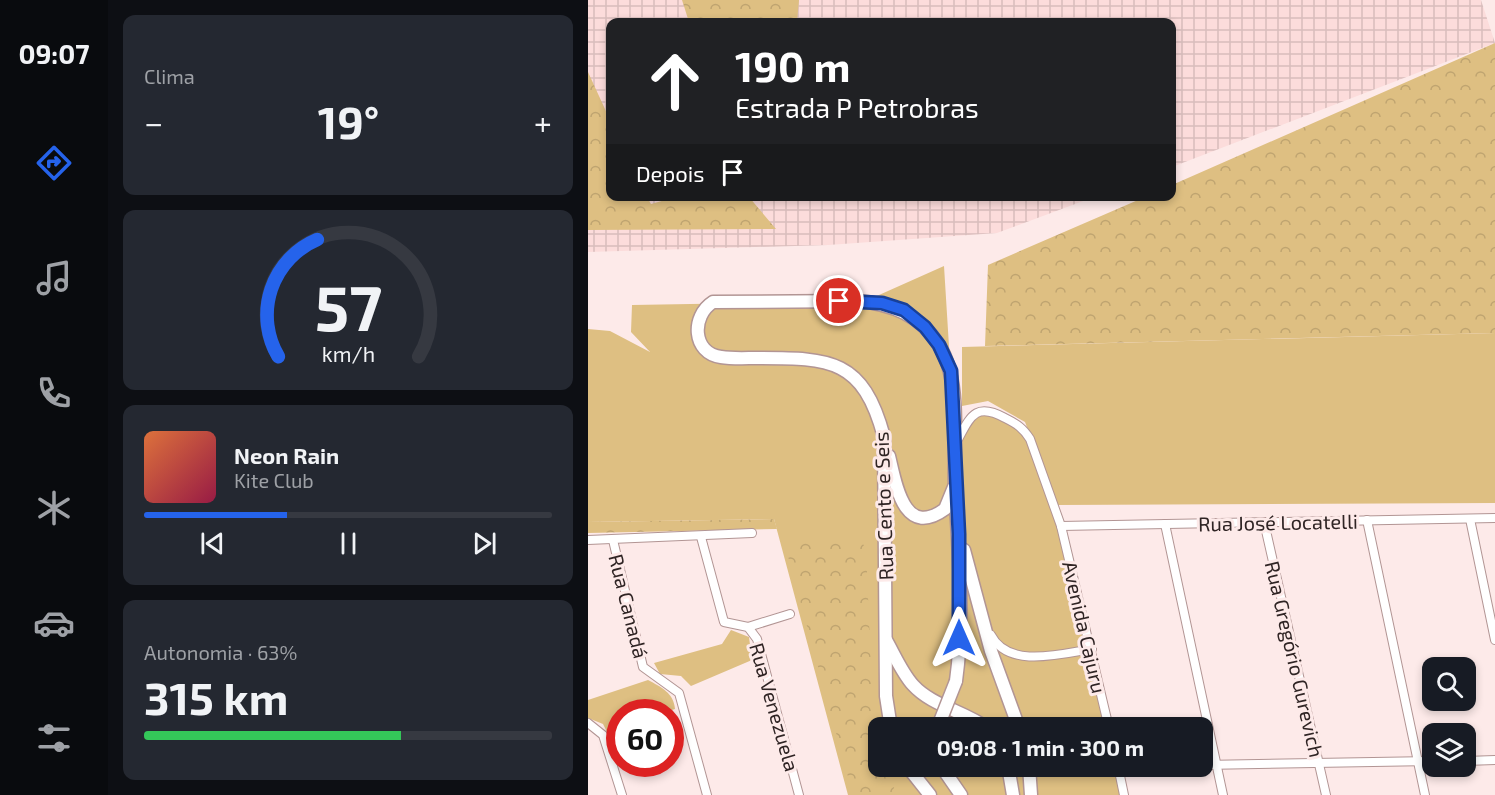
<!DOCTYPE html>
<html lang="pt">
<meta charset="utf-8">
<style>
body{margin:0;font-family:"Exo 2",sans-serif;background:#242831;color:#f1f3f6;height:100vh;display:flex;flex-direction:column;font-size:22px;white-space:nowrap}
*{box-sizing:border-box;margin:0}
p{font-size:20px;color:#9ea1a6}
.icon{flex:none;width:33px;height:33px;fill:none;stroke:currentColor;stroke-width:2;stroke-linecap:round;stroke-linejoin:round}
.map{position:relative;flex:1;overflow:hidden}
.drawer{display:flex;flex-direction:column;gap:15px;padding:15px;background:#0d0f14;width:480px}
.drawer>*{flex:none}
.guide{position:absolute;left:18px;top:18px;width:570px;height:183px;border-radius:12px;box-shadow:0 3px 9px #0003;background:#202124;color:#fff;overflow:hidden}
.tools{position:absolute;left:834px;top:657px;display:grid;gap:12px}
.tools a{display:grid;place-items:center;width:54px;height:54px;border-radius:12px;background:#171b24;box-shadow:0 3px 9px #0003;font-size:30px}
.speed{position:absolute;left:18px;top:699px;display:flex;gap:12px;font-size:30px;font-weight:700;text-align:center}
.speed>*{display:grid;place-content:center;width:78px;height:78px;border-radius:50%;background:#171b24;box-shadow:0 3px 9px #0003;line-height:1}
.speed .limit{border:9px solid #d22;background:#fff;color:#111}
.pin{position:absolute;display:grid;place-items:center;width:51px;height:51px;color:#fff;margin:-26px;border:3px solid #fff;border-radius:50%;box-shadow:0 2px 6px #0007}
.me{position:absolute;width:66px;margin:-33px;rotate:0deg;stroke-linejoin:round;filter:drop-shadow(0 0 4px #0008)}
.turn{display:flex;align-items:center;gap:21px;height:126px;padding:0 30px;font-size:27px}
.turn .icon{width:78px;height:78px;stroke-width:2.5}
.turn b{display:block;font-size:42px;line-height:51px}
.then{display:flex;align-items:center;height:57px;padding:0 30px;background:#0003;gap:12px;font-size:22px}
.big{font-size:45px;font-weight:700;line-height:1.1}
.drawer .tile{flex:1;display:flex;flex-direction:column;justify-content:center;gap:9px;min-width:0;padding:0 21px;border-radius:12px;background:#242831}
.drawer .dial{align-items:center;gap:0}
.dial svg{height:156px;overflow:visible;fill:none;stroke:#363941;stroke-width:7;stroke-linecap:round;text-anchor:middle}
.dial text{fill:#f1f3f6;stroke:none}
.song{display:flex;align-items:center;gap:18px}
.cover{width:72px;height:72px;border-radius:9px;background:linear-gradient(135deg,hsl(20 70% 55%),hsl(340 70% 35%))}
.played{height:6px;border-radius:3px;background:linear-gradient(90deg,#2563eb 35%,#363941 35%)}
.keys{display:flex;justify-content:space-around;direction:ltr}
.heat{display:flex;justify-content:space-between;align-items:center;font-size:33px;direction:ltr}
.charge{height:9px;border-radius:4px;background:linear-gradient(90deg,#34c759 63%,#363941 0)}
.trip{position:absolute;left:280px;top:717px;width:345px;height:60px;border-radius:12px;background:#171b24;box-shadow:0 3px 9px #0003;font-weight:700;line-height:60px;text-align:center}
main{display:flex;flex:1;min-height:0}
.tab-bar{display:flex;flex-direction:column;width:108px;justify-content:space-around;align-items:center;background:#090b0e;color:#9ea1a6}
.tab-bar .icon{width:42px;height:42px}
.tab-bar .selected{color:#2563eb}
.tab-bar b{font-size:27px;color:#f1f3f6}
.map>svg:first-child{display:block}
</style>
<main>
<nav class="tab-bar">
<b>09:07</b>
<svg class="icon selected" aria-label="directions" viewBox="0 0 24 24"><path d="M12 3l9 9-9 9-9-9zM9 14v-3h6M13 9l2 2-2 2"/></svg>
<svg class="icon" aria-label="music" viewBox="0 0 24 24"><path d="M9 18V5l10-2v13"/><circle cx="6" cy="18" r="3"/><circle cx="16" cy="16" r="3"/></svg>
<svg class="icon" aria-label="phone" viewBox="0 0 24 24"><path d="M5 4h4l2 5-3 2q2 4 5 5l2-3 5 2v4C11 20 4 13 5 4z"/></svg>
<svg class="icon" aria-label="climate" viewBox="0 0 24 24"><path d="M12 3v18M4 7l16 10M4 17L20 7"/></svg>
<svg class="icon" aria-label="car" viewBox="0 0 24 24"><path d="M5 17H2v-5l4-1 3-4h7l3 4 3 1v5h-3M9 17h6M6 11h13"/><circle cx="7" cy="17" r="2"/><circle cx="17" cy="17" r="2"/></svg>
<svg class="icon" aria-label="filters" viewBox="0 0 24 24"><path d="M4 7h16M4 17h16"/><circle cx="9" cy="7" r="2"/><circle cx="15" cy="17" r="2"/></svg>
</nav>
<section class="drawer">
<div class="tile"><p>Clima</p>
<div class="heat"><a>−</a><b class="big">19°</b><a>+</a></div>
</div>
<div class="tile dial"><svg viewBox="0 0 100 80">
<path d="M14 69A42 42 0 1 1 86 69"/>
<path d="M14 69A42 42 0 0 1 34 9" stroke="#2563eb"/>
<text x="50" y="56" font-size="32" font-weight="700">57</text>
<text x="50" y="72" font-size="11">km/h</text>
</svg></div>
<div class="tile">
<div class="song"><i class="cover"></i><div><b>Neon Rain</b><p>Kite Club</p></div></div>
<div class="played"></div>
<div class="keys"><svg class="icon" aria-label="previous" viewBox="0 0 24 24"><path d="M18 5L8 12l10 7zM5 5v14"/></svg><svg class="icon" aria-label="pause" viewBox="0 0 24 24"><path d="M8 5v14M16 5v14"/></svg><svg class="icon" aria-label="next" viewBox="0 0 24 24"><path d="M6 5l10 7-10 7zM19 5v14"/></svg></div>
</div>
<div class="tile"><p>Autonomia · 63%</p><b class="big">315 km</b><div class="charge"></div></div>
</section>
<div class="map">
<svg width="907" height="795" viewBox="0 0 907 795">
<defs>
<pattern id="industrial-grid" width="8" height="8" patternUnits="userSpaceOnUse" patternTransform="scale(1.5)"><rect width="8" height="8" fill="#fcdcdb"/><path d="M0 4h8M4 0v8" fill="none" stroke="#d8bdbc"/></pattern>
<pattern id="forest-crowns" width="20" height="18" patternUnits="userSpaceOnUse" patternTransform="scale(1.5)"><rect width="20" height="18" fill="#debf82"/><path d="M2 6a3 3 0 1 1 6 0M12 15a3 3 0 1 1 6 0" fill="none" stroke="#bfa470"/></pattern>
</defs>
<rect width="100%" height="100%" fill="#fdeae9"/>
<!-- industrial -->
<polygon fill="url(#industrial-grid)" points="0,0 893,0 907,43 584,167 584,22 22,22 22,196 506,197 409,233 240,245 0,252"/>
<!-- green -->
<g fill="#debf82">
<polygon points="356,266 367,443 393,410 434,427 447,448 437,422 400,401 374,406 374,347 907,333 907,503 469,505 477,526 521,727 291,728 291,766 530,767 536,795 260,795 186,519 0,522 0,329 22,331 62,352 43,332 44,305 270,301 291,295"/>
<polygon points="143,630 161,637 164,660 103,686 93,676 72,674 66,663 134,644"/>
<path d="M60,680C73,687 86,693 87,709L77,712H32L31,728L19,732L15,724L0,718V700Z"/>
</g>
<!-- forest -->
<g fill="url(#forest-crowns)">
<polygon points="94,0 211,0 209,22 101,22"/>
<polygon points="907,43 907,333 397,346 400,265 557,197 584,196 584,185"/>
<polygon points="0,72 22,120 22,196 59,197 63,204 88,197 161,197 188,229 0,230"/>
<polygon points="186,519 189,529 0,533 0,522"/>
<polygon points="205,542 275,544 278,549 286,738 291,747 291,766 302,767 307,784 304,795 265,795 198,549 199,545"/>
</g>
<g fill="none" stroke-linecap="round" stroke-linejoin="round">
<!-- street casing -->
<g stroke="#b29594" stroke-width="10">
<g id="street">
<path d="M368,443C382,418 386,401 417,418C429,424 435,428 442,439L473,526L521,728"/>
<polyline points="882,519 907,640"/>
<polyline points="779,520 837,795"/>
<polyline points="676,522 738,795"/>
<polyline points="577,524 635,795"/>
<polyline points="473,526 907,518"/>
<polyline points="113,537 136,622 160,627 169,639 211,795"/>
<polyline points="0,540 164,533"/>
<polyline points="25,540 55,667 91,693 119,795"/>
<polyline points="160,627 202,614"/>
<path d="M403,635C420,669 473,654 504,649"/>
<polyline points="0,723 15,735 34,795"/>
<polyline points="878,761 907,760"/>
<polyline points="615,765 844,761"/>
<polyline points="530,766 536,795"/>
</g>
</g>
<!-- primary casing -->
<g stroke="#b29594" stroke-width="15">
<g id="primary">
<path d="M301,456C308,485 316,539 357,509L366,487"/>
<polyline points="376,550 403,651 431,728"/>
<path d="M298,640C306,654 314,673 325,685C344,706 376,711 399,728"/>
<path d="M303,728L298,696L296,437C275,359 243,358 170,358C158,358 145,359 133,357C104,353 103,316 125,302L270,301C304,304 332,315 351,345C374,382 365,442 367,484C370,549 377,616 368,681"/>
<polyline points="319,766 342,795"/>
<polyline points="353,766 373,795"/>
<polyline points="420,766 425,795"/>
<polyline points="441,766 443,795"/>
</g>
</g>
<!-- street -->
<use href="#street" stroke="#fff" stroke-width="8"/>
<!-- primary -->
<use href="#primary" stroke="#fff" stroke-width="12"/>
<!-- primary-bridge casing -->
<g stroke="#b29594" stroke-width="15" stroke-linecap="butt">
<polyline id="primary-bridge" points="351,724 368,681"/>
</g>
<!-- primary-bridge -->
<use href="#primary-bridge" stroke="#fff" stroke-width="12"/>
</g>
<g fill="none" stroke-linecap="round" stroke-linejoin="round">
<!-- route casing -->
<g stroke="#184099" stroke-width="15">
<polyline id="route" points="251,301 294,303 316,310 337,327 351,345 363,371 371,534 371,638"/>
</g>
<!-- route -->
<use href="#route" stroke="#2563eb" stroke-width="10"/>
</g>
<g text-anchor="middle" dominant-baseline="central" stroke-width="6" stroke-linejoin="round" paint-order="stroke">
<!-- street labels -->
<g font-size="20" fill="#2f2424" stroke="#fdeae9">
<text transform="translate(295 506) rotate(-92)">Rua Cento e Seis</text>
<text transform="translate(690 522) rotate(-1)">Rua José Locatelli</text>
<text transform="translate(41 606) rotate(76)">Rua Canadá</text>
<text transform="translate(497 627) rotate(77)">Avenida Cajuru</text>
<text transform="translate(707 659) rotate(77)">Rua Gregório Gurevich</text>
<text transform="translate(187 707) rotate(74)">Rua Venezuela</text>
</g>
</g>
</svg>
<div class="tools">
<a><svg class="icon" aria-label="search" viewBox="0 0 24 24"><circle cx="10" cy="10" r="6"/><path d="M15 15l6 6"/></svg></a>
<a><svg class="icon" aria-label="layers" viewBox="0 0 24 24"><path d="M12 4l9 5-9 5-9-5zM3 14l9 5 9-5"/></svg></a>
</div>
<div class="speed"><div class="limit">60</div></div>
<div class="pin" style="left:251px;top:301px;background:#d93025"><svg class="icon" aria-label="arrive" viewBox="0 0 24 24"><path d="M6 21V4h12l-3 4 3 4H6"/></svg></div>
<svg class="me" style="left:371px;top:638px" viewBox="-20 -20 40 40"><path d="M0-17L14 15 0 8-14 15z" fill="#2563eb" stroke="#fff" stroke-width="4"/></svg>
<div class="trip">09:08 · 1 min · 300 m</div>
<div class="guide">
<div class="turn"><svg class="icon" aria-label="ahead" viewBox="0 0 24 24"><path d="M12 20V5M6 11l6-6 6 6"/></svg><div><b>190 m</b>Estrada P Petrobras</div></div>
<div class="then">Depois<svg class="icon" aria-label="arrive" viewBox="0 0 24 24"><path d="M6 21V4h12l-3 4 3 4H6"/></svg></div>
</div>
</div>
</main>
